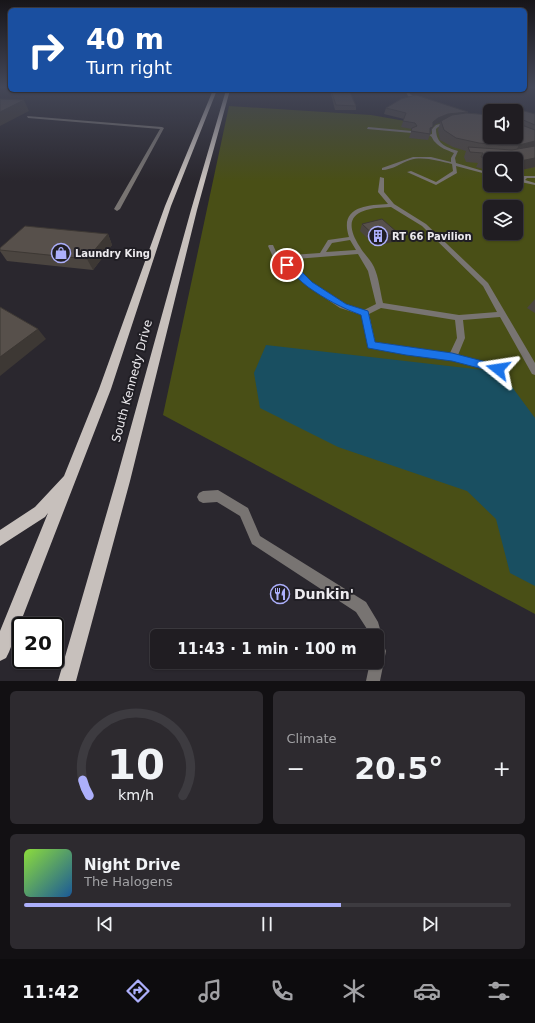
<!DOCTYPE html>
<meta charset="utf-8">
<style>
body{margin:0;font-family:"DejaVu Sans",sans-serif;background:#2d2a2f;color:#f1f3f6;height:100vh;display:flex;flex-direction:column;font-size:15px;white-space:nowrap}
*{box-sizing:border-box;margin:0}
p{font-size:13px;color:#a2a2a5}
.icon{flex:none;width:22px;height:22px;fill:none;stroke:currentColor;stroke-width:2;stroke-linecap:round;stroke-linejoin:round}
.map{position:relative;height:681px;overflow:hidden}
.details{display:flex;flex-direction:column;gap:10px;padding:10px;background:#121013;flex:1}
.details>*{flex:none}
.banner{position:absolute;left:8px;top:8px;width:519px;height:84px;border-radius:6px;box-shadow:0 1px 3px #0004,0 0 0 1px #3d3b40;background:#1a4fa0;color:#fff;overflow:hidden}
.fabs{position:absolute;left:483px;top:104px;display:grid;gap:8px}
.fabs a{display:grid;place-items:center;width:40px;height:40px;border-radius:6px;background:#201d22;box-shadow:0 1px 3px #0004,0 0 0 1px #3d3b40;font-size:20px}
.speed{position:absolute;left:12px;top:617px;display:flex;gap:8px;font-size:20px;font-weight:700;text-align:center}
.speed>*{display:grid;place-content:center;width:52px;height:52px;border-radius:50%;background:#201d22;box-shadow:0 1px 3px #0004,0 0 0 1px #3d3b40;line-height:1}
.speed .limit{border:2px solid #111;border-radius:6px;background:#fff;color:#111}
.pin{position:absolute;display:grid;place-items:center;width:34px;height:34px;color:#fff;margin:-17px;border:2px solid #fff;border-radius:50%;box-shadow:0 1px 4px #0007}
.me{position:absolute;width:44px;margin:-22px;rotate:285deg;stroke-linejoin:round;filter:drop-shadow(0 0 3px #0008)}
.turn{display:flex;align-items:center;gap:14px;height:84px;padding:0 12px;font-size:18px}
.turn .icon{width:52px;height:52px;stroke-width:2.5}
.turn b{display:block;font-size:28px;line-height:34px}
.big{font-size:30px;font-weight:800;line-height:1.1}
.details .widget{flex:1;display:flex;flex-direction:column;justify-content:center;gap:6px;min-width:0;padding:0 14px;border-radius:6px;background:#2d2a2f}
.details .dial{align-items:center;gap:0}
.dial svg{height:104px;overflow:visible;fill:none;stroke:#3d3b40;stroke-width:7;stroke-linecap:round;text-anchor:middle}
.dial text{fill:#f1f3f6;stroke:none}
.song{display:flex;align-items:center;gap:12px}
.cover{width:48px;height:48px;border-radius:6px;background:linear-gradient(135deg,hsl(90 70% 55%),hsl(210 70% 35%))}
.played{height:4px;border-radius:2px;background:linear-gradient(90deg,#acaffb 65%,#3d3b40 65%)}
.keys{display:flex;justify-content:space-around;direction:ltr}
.heat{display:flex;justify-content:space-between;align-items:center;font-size:22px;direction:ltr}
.details .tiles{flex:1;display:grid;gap:10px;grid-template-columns:1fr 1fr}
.widget:last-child{grid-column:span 2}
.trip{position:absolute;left:150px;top:629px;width:234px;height:40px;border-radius:6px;background:#201d22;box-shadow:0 1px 3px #0004,0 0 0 1px #3d3b40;font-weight:800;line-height:40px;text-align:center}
.dock{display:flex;height:64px;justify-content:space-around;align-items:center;background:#0d0c0e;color:#a2a2a5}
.dock .icon{width:28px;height:28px}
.dock .on{color:#acaffb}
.dock b{font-size:18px;color:#f1f3f6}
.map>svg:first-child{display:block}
</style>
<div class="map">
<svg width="535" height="681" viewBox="0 0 535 681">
<rect width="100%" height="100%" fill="#2a272e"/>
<!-- green -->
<path fill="#494f16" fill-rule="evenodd" d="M229,106L371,115L428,125L438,120L490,137H516L535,120V614L163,415ZM490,159H516V185H490ZM490,207H516V233H490Z"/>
<!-- water -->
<polygon fill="#194f61" points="266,345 501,372 535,418 535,586 510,573 496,519 467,491 338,447 260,408 254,373"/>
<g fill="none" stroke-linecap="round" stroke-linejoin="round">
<!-- service -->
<g fill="#787472" fill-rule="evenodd">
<polygon points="405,90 409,90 410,94 422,100 419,101 408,96"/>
<polygon points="27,116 162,127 164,128 120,209 117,211 114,209 160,129 28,118"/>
<path d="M449,121L452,122L438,127L436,129C436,143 445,147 458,151L455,158L456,163L490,173V175L456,166L457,173L436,185L407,172L411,171L436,182L453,171L452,164C439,161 423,156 410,160C401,163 392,170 382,170V168L413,157H431L451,162V158L454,153C447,150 440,148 435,142C432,139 433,137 429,135L432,134V129L436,125Z"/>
<polygon points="368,127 412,131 414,132 412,133 367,129"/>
<polygon points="524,176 535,176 535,178 527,178 525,180 535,183 535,185 516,181 516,179 521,180"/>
<path d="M380,177L384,178V192L394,204L426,224L488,283L535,363V375L532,374L500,317L463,320L465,338L458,355L501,366L502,369L501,372L498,373L453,360L406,354L369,347L362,315L340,308L307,286L296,275L274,259L268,246L269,245H273L278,256L320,253L328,240L349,237C339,207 366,205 388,204L378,192ZM391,207L422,226L483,286L497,312L459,315L383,303C380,291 379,278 374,267C370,259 364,254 360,247C338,213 363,208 391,207ZM350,240L356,250L326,252L332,243ZM358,254L368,271L376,304L364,310L346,304L311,282L300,271L283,260ZM381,308L455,320L457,338L450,353L375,342L369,314Z"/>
<polygon points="218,490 248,508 260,536 366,602 378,622 382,636 381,639 386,651 380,681 366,681 370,662 377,662 377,636 368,636 367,629 356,612 252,544 240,516 217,502 203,503 199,501 197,497 199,493 203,491"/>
</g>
<!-- primary -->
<g fill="#c7c0bc" fill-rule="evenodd">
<polygon points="213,90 217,90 171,206 111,389 9,652 6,658 0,661 0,631 48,513 45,517 0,546 0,530 35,507 64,476 99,389 165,206"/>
<polygon points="226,90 230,90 197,210 130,481 76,681 58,681 116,481 191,210"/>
</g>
</g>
<!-- wall -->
<g fill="#4b4540" fill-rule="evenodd">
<polygon points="330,90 349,90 356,106 356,110 335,110"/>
<path d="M416,95L468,112L467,113L488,115L490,110L503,105L535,114V167L516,171V159H490V171L476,167L478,163L466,162L464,157L466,151L453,147L440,140L438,130L440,123L436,124L433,127L428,140L409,138L412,129L401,127L404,119L384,114L386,108L401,99ZM490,111H516V137H490Z"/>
<polygon points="362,224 398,233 396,241 375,246 360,231"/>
<polygon points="108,234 112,245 93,270 7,261 0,251 0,248"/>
<polygon points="535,299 535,313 527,308"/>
</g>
<!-- shaded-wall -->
<g fill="#3d3834">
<polygon points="412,90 436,90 411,92"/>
<polygon points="24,100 29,111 0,126 0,112"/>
<polygon points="468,112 466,118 441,121 440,123 436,124 432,127 430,133 428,134 430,128 433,122 438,118 448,114"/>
<polygon points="535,141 535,150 514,155 519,145"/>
<polygon points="535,158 535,167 516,171 516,167 520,161"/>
<polygon points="398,233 396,241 375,246 377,238"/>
<polygon points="108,234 112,245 93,270 87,259"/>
<polygon points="38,329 46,339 0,376 0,357"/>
</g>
<!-- building -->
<g fill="#57504b" stroke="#3d3834">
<polygon points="331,90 349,90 356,106 336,105"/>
<polygon points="416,95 468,112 448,114 438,118 433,122 433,127 430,128 430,134 411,131 412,128 417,126 415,123 403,121 406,113 386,108 401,99"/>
<polygon points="0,99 24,100 0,112"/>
<polygon points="503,105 535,114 535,125 521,119 520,120 519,124 535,130 535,141 519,145 501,145 479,143 456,138 444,130 441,121 452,115 466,113 490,115 490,137 516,137 516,111 493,111 490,110"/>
<polygon points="535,146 535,158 520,161 505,153 502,159 490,159 481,157 483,153 470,152 468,147 512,150"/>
<polygon points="382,219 398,233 377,238 362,224"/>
<polygon points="25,226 108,234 87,259 0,250 0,248"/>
<polygon points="0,307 38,329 0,357"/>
</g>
<!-- sky -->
<linearGradient id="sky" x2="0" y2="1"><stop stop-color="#171519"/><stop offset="0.48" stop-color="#444757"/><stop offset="1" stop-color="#444757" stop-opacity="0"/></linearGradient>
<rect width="535" height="181" fill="url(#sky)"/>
<!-- route -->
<path fill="#1a73e8" stroke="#114b97" d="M284,263H290L301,271L312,282L346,304L368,311L375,342L452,353L498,365L502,369L498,373L452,361L406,355L368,348L361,315C342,308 325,299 308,287C300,281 293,273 284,267Z"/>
<!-- icons -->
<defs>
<g id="building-ring" transform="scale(1)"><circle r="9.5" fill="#201e24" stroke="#acaffb" stroke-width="1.5"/><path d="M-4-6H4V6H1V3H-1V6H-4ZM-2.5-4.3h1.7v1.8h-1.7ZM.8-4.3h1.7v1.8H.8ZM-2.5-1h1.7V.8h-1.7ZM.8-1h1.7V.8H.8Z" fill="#acaffb"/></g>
<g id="shop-ring" transform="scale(1)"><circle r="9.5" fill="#201e24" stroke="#acaffb" stroke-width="1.5"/><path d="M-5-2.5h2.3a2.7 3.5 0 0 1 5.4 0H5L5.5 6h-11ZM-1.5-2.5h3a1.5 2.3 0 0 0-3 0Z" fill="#acaffb"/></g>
<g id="restaurant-ring" transform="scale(1)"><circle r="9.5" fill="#201e24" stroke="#acaffb" stroke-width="1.5"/><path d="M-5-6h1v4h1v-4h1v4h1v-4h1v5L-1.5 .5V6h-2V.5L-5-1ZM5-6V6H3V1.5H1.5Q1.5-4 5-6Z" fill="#acaffb"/></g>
</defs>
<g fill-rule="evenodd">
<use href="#building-ring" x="378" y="236"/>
<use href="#shop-ring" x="61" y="253"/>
<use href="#restaurant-ring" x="280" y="594"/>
</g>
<g text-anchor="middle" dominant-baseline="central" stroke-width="4" stroke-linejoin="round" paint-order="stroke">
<!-- far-poi labels -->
<g font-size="10" font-weight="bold" fill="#eceaee" stroke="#201e24" text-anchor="start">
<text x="392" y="236">RT 66 Pavilion</text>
<text x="75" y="253">Laundry King</text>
</g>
<!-- street labels -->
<g font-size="12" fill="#eceaee" stroke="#201e24">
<text transform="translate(132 381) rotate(-75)">South Kennedy Drive</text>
</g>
<!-- near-poi labels -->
<g font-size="14" font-weight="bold" fill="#eceaee" stroke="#201e24" text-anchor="start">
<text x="294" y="594">Dunkin'</text>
</g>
</g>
</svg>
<div class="fabs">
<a><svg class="icon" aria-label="sound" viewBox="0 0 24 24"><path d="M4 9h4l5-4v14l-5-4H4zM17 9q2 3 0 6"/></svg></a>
<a><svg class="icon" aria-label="search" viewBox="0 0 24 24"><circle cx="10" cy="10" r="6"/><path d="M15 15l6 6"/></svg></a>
<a><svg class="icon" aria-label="layers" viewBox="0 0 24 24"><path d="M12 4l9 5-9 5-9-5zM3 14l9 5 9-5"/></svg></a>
</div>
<div class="speed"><div class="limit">20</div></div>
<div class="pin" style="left:287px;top:265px;background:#d93025"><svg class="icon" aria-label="arrive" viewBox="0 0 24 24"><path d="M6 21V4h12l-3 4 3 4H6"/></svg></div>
<svg class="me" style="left:498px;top:369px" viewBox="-20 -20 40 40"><path d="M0-17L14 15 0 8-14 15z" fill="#1a73e8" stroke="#fff" stroke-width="4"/></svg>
<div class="trip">11:43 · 1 min · 100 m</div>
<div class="banner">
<div class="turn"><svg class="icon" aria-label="right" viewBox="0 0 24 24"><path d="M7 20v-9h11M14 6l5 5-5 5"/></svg><div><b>40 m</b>Turn right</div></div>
</div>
</div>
<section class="details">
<div class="tiles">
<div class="widget dial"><svg viewBox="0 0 100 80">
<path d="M14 69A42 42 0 1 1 86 69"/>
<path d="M14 69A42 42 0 0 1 9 57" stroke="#acaffb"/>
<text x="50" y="56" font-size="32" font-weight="700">10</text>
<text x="50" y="72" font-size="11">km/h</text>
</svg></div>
<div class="widget"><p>Climate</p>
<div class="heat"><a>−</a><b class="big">20.5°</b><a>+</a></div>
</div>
<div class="widget">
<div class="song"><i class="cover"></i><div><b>Night Drive</b><p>The Halogens</p></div></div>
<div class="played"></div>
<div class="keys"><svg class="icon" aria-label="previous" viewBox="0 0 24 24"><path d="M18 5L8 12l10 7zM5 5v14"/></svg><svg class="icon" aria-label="pause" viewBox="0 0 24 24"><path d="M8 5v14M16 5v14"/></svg><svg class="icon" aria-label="next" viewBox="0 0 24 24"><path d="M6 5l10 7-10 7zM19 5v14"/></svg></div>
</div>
</div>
</section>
<nav class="dock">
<b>11:42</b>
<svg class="icon on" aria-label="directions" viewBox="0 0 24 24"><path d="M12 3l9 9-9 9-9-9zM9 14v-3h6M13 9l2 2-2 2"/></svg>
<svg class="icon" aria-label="music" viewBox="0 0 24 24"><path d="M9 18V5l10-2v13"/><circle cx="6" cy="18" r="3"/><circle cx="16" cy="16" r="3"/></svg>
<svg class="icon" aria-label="phone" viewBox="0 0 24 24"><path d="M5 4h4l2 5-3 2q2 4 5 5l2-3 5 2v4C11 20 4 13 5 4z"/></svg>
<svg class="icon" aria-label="climate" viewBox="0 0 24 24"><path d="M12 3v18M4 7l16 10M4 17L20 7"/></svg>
<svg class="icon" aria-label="car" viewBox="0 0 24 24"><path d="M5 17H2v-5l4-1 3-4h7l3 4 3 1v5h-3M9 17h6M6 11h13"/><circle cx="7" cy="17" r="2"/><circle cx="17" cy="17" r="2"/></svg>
<svg class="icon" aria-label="filters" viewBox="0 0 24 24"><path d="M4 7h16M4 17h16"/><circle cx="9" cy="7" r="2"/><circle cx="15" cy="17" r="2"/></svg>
</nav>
